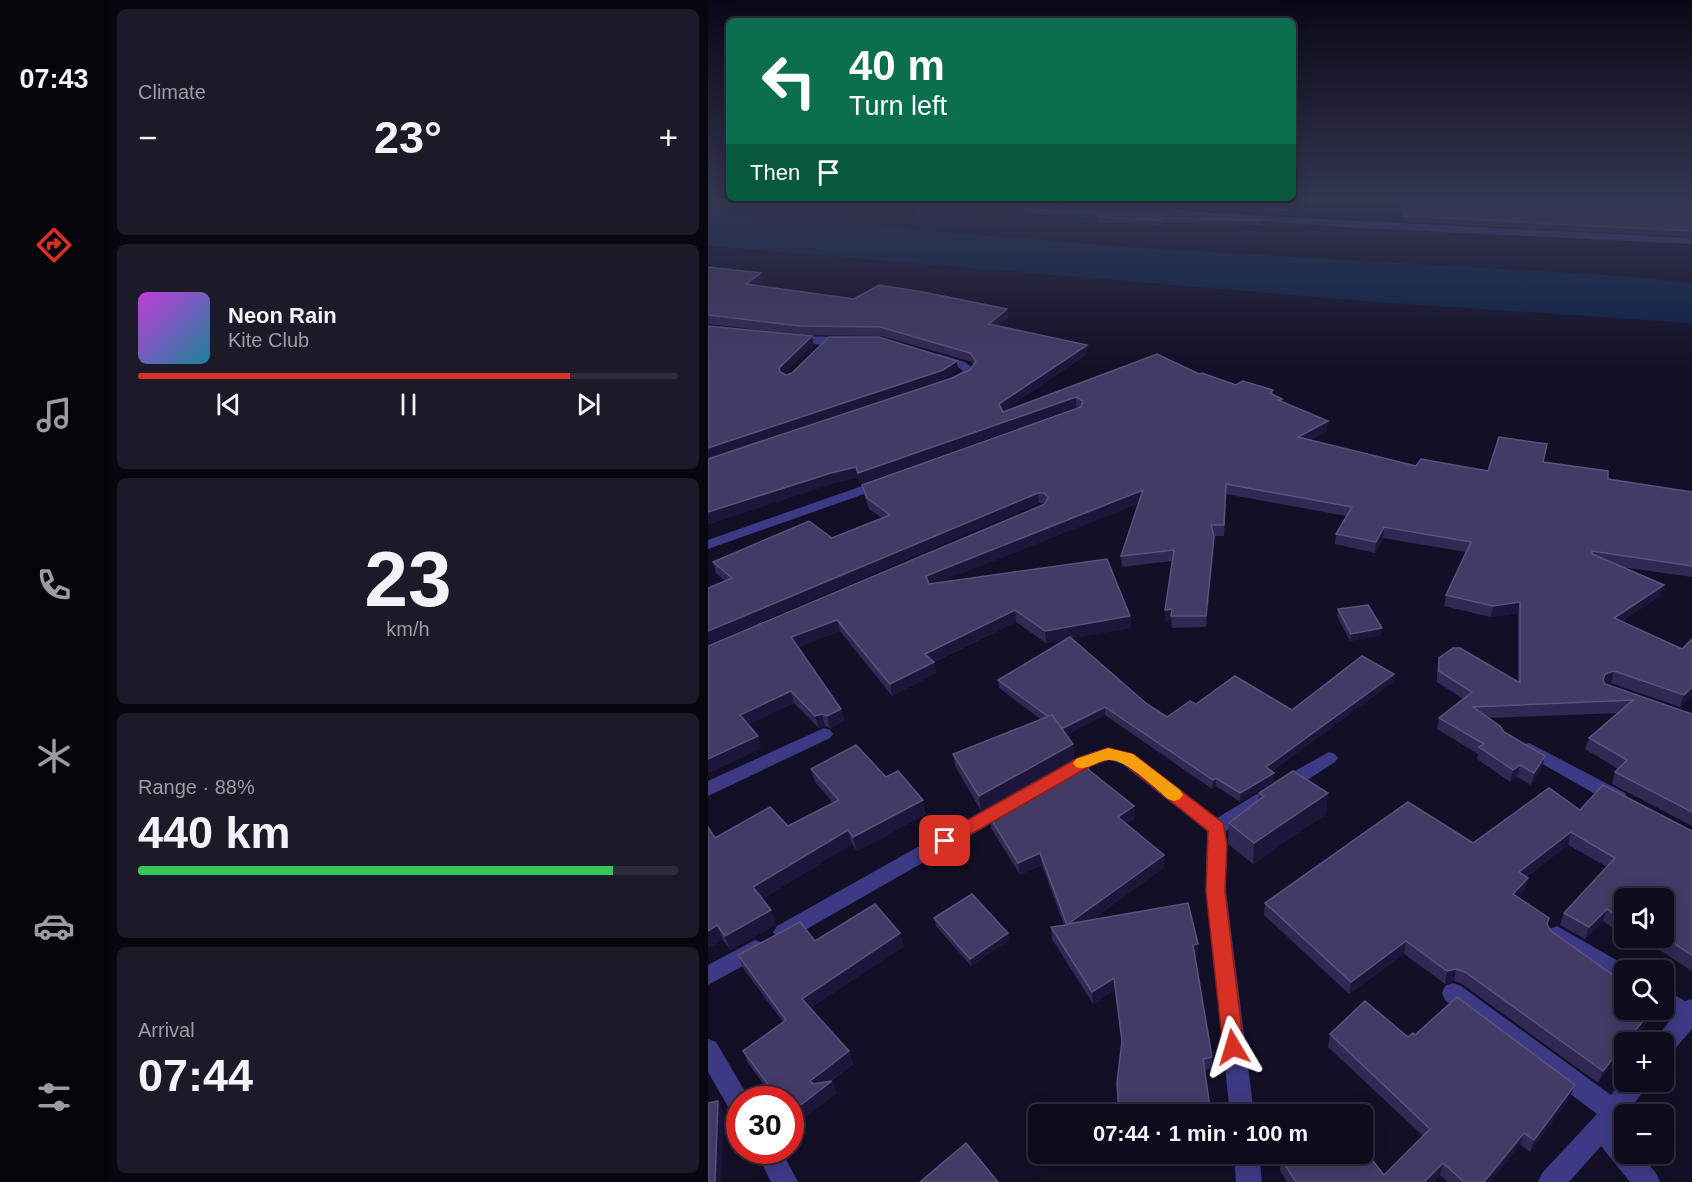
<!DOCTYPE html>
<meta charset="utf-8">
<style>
body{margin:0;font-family:Helvetica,sans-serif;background:#1c1929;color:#f1f3f6;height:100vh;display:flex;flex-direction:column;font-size:22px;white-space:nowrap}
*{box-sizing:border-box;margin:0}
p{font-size:20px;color:#9b9ba3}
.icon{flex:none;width:33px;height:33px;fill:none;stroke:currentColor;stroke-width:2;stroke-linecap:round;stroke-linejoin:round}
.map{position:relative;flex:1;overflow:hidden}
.details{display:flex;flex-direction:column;gap:9px;padding:9px;background:#08060f;width:600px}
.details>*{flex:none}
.banner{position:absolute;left:18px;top:18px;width:570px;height:183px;border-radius:9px;box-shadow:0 3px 15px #0003,0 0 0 2px #2e2b3b;background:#0b6e4f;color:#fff;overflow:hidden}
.buttons{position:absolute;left:906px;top:888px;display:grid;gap:12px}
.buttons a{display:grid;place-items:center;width:60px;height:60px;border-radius:9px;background:#0e0b1c;box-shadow:0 3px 15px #0003,0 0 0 2px #2e2b3b;font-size:30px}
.speed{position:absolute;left:18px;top:1086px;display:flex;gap:12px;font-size:30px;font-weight:700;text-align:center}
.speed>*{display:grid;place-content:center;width:78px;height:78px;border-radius:50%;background:#0e0b1c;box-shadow:0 3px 15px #0003,0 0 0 2px #2e2b3b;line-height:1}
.speed .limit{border:9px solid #d22;background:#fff;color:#111}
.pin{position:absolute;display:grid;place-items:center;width:51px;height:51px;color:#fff;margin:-26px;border-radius:12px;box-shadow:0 3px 9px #0006}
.me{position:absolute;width:66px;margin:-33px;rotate:353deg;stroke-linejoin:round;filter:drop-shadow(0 0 4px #0008)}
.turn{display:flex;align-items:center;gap:21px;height:126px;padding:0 24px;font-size:27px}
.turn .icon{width:78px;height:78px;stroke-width:2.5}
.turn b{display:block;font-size:42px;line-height:51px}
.then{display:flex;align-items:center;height:57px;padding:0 24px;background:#0003;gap:12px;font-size:22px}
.big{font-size:45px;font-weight:700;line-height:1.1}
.details .widget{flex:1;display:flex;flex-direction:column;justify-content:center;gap:9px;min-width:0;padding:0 21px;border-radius:9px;background:#1c1929}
.details .dial{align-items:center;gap:0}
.dial b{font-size:78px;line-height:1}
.song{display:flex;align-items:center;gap:18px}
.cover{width:72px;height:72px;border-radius:9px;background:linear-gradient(135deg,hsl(290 70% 55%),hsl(190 70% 35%))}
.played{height:6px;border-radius:3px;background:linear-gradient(90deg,#d93025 80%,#2e2b3b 80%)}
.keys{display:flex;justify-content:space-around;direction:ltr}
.heat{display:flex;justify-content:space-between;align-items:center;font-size:33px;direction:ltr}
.charge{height:9px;border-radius:4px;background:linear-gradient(90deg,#34c759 88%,#2e2b3b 0)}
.trip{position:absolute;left:320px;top:1104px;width:345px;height:60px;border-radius:9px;background:#0e0b1c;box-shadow:0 3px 15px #0003,0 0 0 2px #2e2b3b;font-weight:700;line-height:60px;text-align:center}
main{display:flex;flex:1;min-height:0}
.tab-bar{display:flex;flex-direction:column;width:108px;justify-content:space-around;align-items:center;background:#06040b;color:#9b9ba3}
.tab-bar .icon{width:42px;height:42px}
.tab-bar .on{color:#d93025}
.tab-bar b{font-size:27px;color:#f1f3f6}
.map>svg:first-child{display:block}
</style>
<main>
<nav class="tab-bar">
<b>07:43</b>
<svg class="icon on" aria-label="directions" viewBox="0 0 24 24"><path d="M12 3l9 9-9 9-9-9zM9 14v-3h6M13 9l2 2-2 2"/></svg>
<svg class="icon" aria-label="music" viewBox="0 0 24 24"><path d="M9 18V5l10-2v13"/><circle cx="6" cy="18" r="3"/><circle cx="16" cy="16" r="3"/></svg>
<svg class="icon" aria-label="phone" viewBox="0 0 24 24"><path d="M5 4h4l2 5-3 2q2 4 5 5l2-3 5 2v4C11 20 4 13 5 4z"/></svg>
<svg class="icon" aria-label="climate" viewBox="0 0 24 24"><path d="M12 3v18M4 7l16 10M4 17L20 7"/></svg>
<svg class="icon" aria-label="car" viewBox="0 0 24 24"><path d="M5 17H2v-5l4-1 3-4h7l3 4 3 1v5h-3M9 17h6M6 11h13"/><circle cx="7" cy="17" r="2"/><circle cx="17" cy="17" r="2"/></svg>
<svg class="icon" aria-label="filters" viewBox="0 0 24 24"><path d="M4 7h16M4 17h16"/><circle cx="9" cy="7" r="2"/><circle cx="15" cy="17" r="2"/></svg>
</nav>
<section class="details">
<div class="widget"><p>Climate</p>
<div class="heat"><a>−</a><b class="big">23°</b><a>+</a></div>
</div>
<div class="widget">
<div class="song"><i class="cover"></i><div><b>Neon Rain</b><p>Kite Club</p></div></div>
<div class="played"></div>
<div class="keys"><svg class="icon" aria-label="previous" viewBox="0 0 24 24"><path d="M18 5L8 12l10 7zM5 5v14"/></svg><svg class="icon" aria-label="pause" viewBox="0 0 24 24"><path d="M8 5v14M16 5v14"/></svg><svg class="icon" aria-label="next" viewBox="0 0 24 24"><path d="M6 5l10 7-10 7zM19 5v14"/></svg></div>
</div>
<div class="widget dial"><b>23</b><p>km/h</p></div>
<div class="widget"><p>Range · 88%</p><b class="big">440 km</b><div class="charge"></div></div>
<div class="widget"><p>Arrival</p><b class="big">07:44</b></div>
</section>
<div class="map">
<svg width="984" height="1182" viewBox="0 0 984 1182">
<rect width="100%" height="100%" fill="#130f26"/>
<!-- water -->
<polygon fill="#0c2248" points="0,213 418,247 914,276 984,283 984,323 669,302 0,246"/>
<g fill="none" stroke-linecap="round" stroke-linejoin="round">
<!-- minor -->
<g fill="#3d3a85" fill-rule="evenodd">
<polygon points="486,201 497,201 470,213 463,211"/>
<polygon points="534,215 984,238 984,244 634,227 531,219 531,215"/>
<path d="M86,336L137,337L142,340C132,348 96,344 82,341V337Z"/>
<path d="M231,354L257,362L267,370C261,379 251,386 241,383V379L255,371L249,366L227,359L226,357Z"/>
<polygon points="174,479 179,480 181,483 179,486 0,549 0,540"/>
<polygon points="116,728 122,730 125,734 122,738 0,796 0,781"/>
<polygon points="821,743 917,793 919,798 917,803 910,805 903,803 815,753 812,749 815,745"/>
<polygon points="400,747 425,754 509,818 547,795 554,793 561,795 563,800 561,805 518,831 518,891 546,1114 522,1114 498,891 499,831 413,763 401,760 382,767 83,938 76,941 69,938 65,932 69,926 370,757"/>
<polygon points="621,752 627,754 630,758 627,762 581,792 574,794 567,792 565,787 567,782"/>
<polygon points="849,926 924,969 916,970 916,985 908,983 841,941 838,935 841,929"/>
<polygon points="47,940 55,943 58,949 55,955 0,985 0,965"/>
<polygon points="745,983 753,986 903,1095 916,1078 916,1082 940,1082 936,1090 909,1127 916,1136 916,1154 932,1154 948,1173 952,1182 922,1182 893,1146 861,1182 830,1182 834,1173 889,1114 737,1000 734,993 737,986"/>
<polygon points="956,989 977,1001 984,999 984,1029 964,1052 956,1056 956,1042 946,1042 964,1017 953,1010 956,1010"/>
<polygon points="0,1039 8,1042 42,1100 32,1100 32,1115 23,1112 0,1072"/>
<polygon points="47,1150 73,1150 90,1182 63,1182"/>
<polygon points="526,1154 551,1154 554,1182 528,1182"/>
</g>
</g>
<!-- wall -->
<g fill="#312854">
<polygon points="439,201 594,201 580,215 467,207"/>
<polygon points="687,201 984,201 984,237 697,222"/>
<polygon points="293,202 466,211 554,218 554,225 454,223 454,225 390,222 390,218 301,212 210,213 210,209"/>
<polygon points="0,267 55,281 49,286 146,299 299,309 300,318 290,326 379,345 379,354 295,411 295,412 449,354 491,374 528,385 565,390 565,395 574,399 574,402 619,431 602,440 708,466 780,471 835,462 900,479 984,492 984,577 913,567 952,596 914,621 984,695 972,707 903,683 898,685 984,714 984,826 904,784 907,772 910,769 877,749 881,738 910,713 782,718 834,768 823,785 809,777 802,782 769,759 770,754 729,729 731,718 755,699 729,682 729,669 731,658 810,682 810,613 783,617 736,606 738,595 758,552 675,538 667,553 627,544 628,534 638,516 518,494 516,536 506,536 506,547 498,627 464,628 463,620 457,621 457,610 464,561 414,567 413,556 431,503 229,583 422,616 423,628 363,638 439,704 459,717 488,704 584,710 686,674 685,682 564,771 566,781 532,802 508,786 504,789 397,715 358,735 365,744 366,759 273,811 248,768 245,754 334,720 291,688 290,680 360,639 338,643 308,622 226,662 228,673 184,696 132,631 90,647 133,709 136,720 122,728 117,726 111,728 86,703 40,724 53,748 0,773 0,646 337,504 331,503 0,644 0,588 17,581 8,573 5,562 124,538 174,518 161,509 156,495 154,485 371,408 368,407 152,484 150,477 126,483 0,524 0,459 244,378 262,370 265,365 264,362 174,336 94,335 0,324"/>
<polygon points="630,609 673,635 642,641 629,616"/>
<polygon points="103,769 178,777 218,814 149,851 144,844 54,899 68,925 22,950 15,940 0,948 0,827 7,838 80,826 125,803 107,782"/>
<polygon points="382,771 426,806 427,818 418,824 456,867 384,920 490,944 490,956 487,957 504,1057 504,1069 496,1070 414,1044 407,990 385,1004 344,939 343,927 356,925 334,865 312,875 283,828 281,816"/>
<polygon points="551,793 620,793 618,814 545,864 520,844 521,823 550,800"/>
<polygon points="872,810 984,831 984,971 933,938 956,938 916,898 916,936 895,921 877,939 852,925 856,913 899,867 860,845 818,877 820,878 817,890 810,897 839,924 843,931 943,1017 923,1042 916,1042 890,1083 754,984 746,981 737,984 696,954 641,994 556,915 557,903 765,843"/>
<polygon points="226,918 301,940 263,966 228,926"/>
<polygon points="919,938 928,938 925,941"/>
<polygon points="107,941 196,946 102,1008 141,1051 145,1064 123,1081 124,1081 128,1093 82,1129 82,1100 40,1100 39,1096 61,1092 40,1063 35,1051 75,1022 35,968 30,955"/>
<polygon points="622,1034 700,1037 707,1035 862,1097 822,1152 812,1145 782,1182 740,1182 732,1175 725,1182 579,1182 572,1171 573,1159 676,1175 715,1136 620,1047"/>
</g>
<!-- shaded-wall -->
<g fill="#1d163a">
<polygon points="590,201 594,201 580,215 580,210"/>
<polygon points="53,273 55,281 40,293 38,284"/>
<polygon points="299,309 300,318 282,333 281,324"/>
<polygon points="104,336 106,345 73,377 71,368"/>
<polygon points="379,345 379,354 292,413 291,404"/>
<polygon points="249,361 250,370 236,379 0,459 0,448"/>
<polygon points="368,397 368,407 152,484 150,473"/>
<polygon points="620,421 619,431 589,447 590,437"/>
<polygon points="148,467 150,477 126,483 0,524 0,512 123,473"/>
<polygon points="435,490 436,501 220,587 218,576"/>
<polygon points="330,493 331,503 0,644 0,631"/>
<polygon points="676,527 675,538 667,553 668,542"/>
<polygon points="506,536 506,547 498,627 498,616"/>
<polygon points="956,585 952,596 903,629 906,618"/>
<polygon points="812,602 810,613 783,617 785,606"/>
<polygon points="464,609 463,620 457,621 457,610"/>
<polygon points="307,610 308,622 219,665 217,654"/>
<polygon points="422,616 423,628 338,643 337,631"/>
<polygon points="129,620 132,631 86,649 83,637"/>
<polygon points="674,628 673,635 642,641 643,634"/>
<polygon points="226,662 228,673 184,696 182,684"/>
<polygon points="906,671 903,683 894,686 897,674"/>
<polygon points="686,674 685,682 557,776 558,767"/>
<polygon points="984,687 984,695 972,707 976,695"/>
<polygon points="83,691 86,703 36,726 32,715"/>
<polygon points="397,707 397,715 356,736 355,728"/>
<polygon points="133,709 136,720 122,728 119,716"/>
<polygon points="114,714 117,726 111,728 107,716"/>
<polygon points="50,736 53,748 0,773 0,759"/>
<polygon points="365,744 366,759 273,811 271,796"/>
<polygon points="837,756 834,768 823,785 826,773"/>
<polygon points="812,765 809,777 802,782 805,770"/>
<polygon points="566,773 566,781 532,802 532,793"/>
<polygon points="508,778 508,786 504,789 505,780"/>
<polygon points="620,793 618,814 545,864 546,843"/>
<polygon points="215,800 218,814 149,851 145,837"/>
<polygon points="426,806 427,818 411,829 410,817"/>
<polygon points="140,830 144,844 50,902 45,887"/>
<polygon points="863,832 860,845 808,884 811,872"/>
<polygon points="332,853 334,865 312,875 310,863"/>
<polygon points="456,855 456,867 362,936 360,924"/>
<polygon points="820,878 817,890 802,906 805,894"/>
<polygon points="899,909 895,921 877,939 881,927"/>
<polygon points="63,910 68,925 22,950 17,936"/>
<polygon points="9,925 15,940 0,948 0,931"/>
<polygon points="192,933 196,946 98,1011 94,999"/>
<polygon points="300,933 301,940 263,966 262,959"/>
<polygon points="698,941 696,954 641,994 643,982"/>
<polygon points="490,944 490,956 486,957 485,945"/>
<polygon points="748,969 746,981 737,984 739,971"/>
<polygon points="406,978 407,990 385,1004 384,992"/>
<polygon points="944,1010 946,1010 943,1017 923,1042 918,1042"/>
<polygon points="916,1044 916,1051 890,1083 895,1071"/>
<polygon points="141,1051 145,1064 106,1093 102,1081"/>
<polygon points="124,1081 128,1093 82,1129 82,1113"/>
<polygon points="867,1085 862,1097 822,1152 826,1140"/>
<polygon points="10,1101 16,1113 13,1182 7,1182"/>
<polygon points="816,1133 812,1145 782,1182 776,1182"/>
<polygon points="735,1163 732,1175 725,1182 716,1182"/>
</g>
<!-- building -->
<g fill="#433a66" stroke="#5a527e" stroke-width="1.5">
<polygon points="218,201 293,201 357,206 377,201 422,201 466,211 554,218 554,220 454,218 454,220 390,217 393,214 300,208 210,209"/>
<polygon points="461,201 590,201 580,210 467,202"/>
<polygon points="690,201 984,201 984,231 698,216"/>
<polygon points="0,267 53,273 38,284 146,299 171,285 215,292 299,309 281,324 379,345 291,404 295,412 449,354 491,374 494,373 528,385 535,381 565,390 562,393 574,399 570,400 620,421 590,437 708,466 713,459 780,471 791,437 839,444 835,462 900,471 900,479 984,492 984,566 884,551 884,554 956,585 906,618 974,649 984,639 984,687 976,695 906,671 897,674 895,680 897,684 984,714 984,812 907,772 919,760 881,738 925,700 765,707 792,726 796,732 837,756 826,773 812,765 805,770 771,747 776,744 731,718 764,692 731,671 731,658 745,648 752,648 812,683 812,602 785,606 738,595 763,542 676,527 668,542 628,534 644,507 518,484 516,525 503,525 506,536 498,616 463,616 464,609 457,610 466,550 413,556 435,490 218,576 221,584 399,559 422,616 337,631 307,610 217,654 226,662 182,684 129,620 83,637 133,709 119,716 114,714 107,716 83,691 32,715 50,736 0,759 0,646 337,504 340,497 336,493 330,493 0,631 0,588 24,578 5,562 101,521 124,538 182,515 159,498 154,485 373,407 375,401 368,397 150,473 148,467 123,473 0,512 0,459 244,378 262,370 268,361 262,353 172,327 92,326 0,315"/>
<polygon points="0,326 104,336 71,368 72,372 78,375 84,373 121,337 171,337 249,361 235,370 0,448"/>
<polygon points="660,605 674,628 643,634 630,609"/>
<polygon points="362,637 439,704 459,717 482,701 488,704 527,676 584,710 654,656 686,674 558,767 566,773 532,793 508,778 505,780 397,707 355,728 351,725 344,715 341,717 290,680"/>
<polygon points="344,715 365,744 271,796 245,754"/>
<polygon points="148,745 178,777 190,771 215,800 145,837 140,830 45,887 63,910 17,936 9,925 0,931 0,827 7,838 62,807 80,826 131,800 103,769"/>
<polygon points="376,763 382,771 426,806 410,817 456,855 360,924 480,903 490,944 485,945 504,1057 495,1059 503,1114 411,1114 409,1083 414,1041 406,978 384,992 343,927 359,925 332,853 310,863 281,816"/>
<polygon points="585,771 620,793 546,843 521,823 556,796 551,793"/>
<polygon points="895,785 984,831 984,955 956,937 956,898 916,898 916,921 899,909 881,927 856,913 907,858 863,832 811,872 820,878 805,894 841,918 839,924 843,931 916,983 916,1010 944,1010 918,1042 916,1042 916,1044 895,1071 757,972 748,969 739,971 698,941 643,982 557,903 700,802 765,843 841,788 872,810"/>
<polygon points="264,894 300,933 262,959 226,918"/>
<polygon points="167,904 192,933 94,999 141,1051 102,1081 105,1084 124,1081 82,1113 82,1100 42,1100 39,1096 65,1091 35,1051 78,1020 30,955 92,922 107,941"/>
<polygon points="749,997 867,1085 826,1140 816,1133 776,1182 756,1182 735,1163 716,1182 588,1182 573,1159 582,1154 654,1154 654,1147 676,1175 722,1129 622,1034 657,1001 700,1037 705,1033 707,1035"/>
<polygon points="10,1101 7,1182 0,1182 0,1103"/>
<polygon points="258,1143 290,1182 212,1182"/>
</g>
<!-- sky -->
<linearGradient id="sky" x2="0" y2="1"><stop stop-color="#0a0815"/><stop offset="0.55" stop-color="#333752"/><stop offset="1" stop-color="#333752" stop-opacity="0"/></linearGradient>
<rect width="984" height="366" fill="url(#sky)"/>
<!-- route -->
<polygon fill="#d93025" stroke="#8d1f18" stroke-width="1.5" points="400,748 425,754 515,823 519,844 517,891 536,1047 533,1054 525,1057 518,1054 515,1047 498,891 500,831 414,762 401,759 382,766 244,845 237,847 231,845 229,841 231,836 370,758"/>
<!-- slow -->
<path fill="#f59e0b" d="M400,748L425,754L472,790L475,795L472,799L466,801L460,799C447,788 417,758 400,760C388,761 380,771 368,767L365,763L368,759Z"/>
</svg>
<div class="buttons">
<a><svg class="icon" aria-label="sound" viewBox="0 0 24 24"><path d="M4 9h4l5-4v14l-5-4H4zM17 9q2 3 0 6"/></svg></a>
<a><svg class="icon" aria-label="search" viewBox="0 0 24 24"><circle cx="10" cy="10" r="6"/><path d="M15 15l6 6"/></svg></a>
<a>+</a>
<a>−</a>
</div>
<div class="speed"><div class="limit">30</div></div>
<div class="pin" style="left:237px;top:841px;background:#d93025"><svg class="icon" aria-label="arrive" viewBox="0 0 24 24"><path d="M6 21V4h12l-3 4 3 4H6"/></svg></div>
<svg class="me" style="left:525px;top:1047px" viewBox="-20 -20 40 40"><path d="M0-17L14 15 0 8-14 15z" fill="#d93025" stroke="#fff" stroke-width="4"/></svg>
<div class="trip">07:44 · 1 min · 100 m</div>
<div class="banner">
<div class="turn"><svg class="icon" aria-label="left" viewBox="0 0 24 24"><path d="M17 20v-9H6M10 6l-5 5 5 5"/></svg><div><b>40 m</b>Turn left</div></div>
<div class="then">Then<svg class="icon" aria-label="arrive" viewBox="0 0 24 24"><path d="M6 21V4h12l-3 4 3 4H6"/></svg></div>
</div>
</div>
</main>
